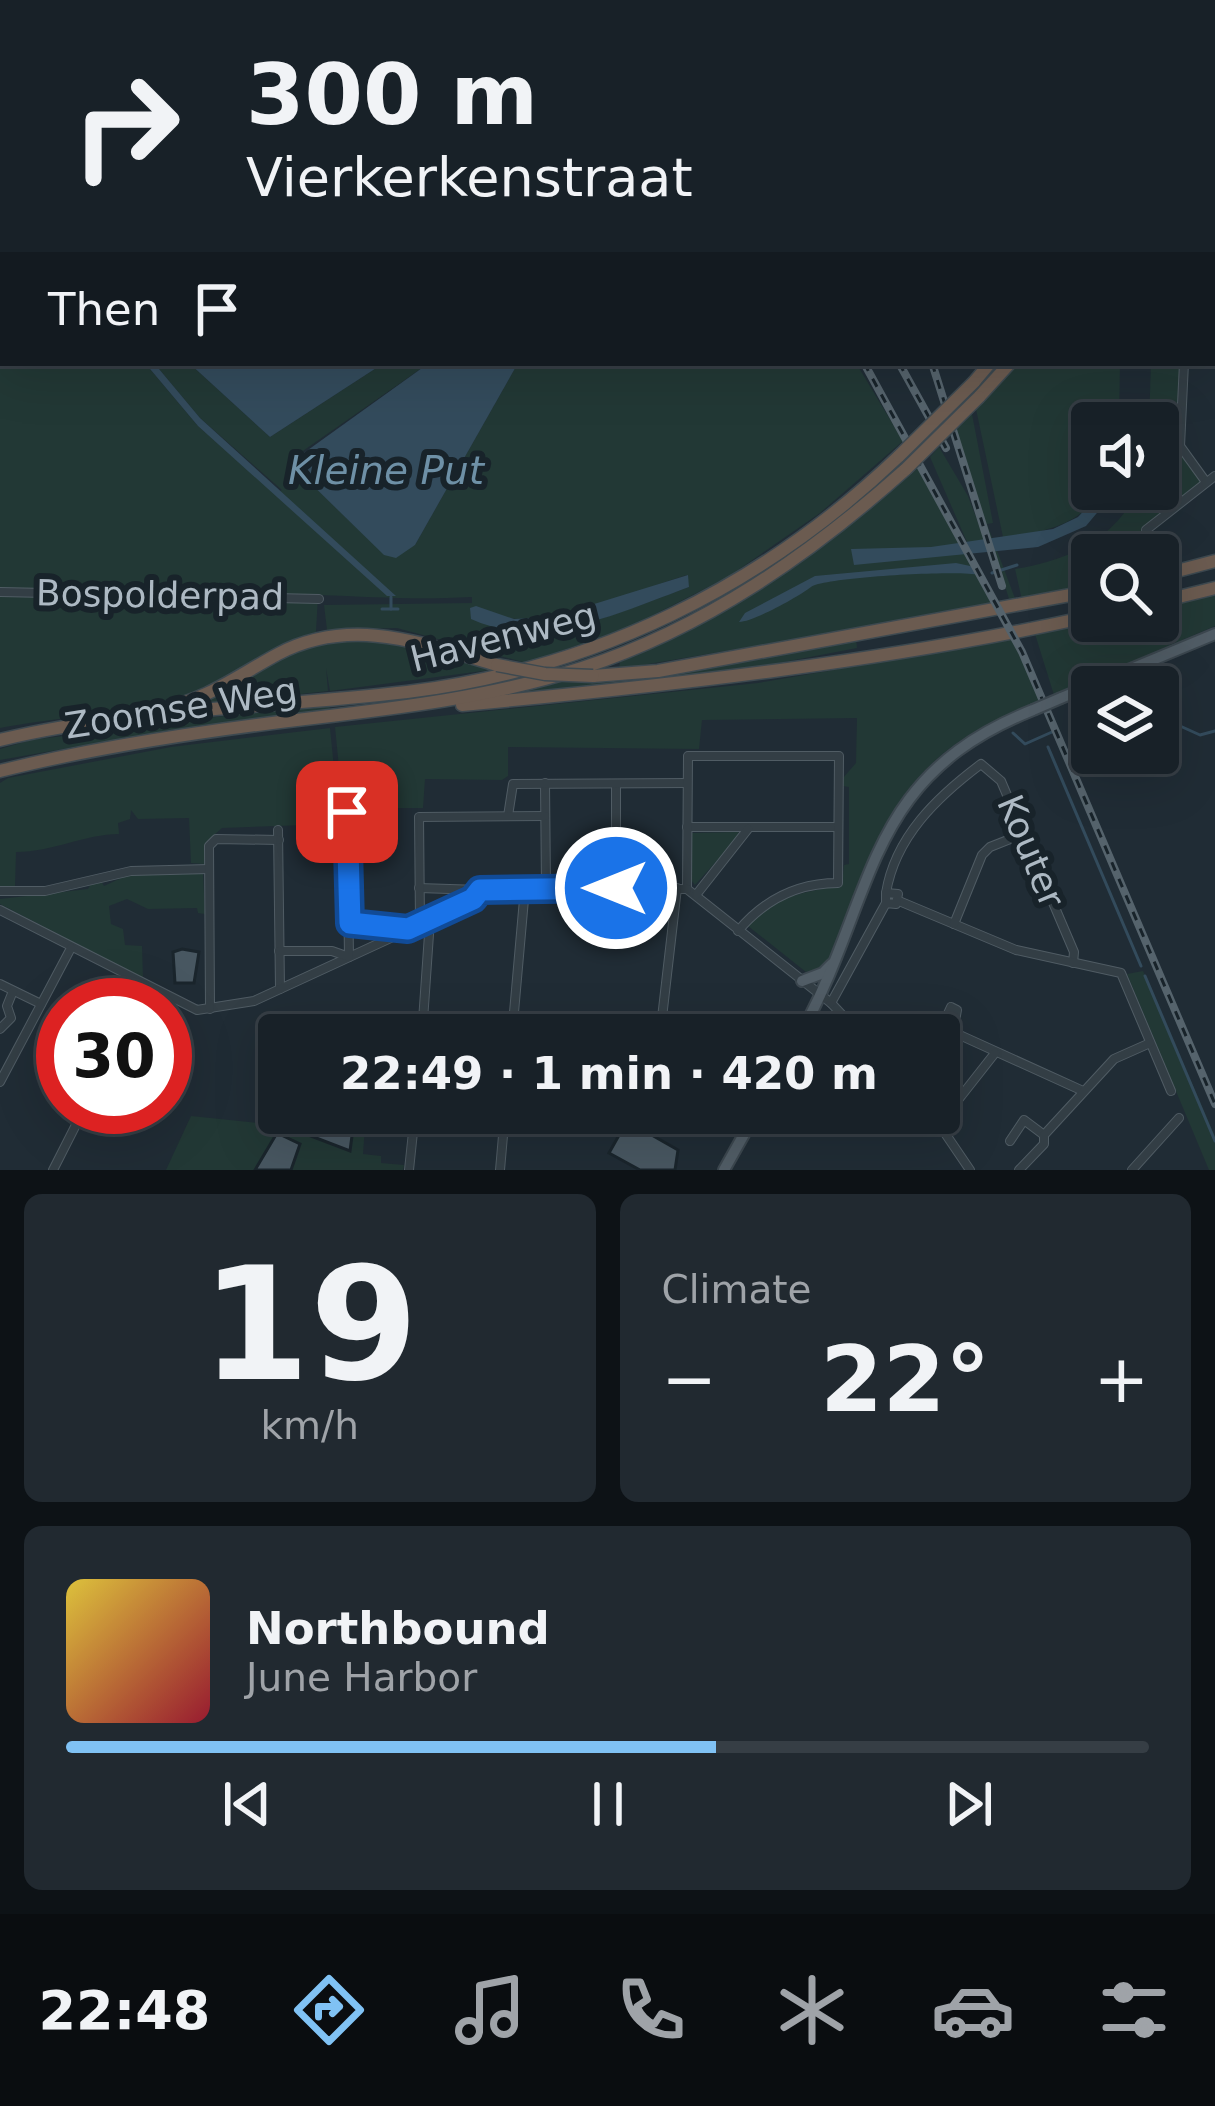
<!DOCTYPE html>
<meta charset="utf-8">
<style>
body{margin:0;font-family:"DejaVu Sans",sans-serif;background:#212930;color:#f1f3f6;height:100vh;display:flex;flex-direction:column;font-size:45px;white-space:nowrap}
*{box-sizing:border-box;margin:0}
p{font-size:39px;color:#9fa3a8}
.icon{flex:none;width:66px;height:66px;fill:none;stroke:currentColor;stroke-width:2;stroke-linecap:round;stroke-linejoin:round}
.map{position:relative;height:1170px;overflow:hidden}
.panel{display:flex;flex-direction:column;gap:24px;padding:24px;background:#0d1216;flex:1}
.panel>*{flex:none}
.top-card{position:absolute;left:0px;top:0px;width:1215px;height:366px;box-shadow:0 12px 48px #0002,0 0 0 3px #363e45;background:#182128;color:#f1f3f6;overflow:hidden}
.buttons{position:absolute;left:1071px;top:402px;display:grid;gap:24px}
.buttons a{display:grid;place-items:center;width:108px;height:108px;border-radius:12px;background:#182128;box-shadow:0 12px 48px #0002,0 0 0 3px #363e45;font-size:60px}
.speed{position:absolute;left:36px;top:978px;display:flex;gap:24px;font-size:60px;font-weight:700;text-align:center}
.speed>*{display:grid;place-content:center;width:156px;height:156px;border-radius:50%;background:#182128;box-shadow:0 12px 48px #0002,0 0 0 3px #363e45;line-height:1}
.speed .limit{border:18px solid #d22;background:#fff;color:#111}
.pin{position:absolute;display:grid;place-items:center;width:102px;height:102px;color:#fff;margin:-51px;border-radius:24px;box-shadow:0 6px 18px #0006}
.me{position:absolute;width:132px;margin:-66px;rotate:270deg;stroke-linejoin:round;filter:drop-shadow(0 0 9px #0008)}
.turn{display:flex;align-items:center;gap:42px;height:252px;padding:0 48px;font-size:54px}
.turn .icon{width:156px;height:156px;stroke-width:2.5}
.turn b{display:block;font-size:84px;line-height:102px}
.then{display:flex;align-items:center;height:114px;padding:0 48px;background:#0003;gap:24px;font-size:45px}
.big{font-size:90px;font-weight:800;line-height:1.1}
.panel .tile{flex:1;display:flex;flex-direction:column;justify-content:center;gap:18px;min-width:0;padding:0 42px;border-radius:18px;background:#212930}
.panel .dial{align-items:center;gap:0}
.dial b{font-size:156px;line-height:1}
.song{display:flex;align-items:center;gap:36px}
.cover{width:144px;height:144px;border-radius:18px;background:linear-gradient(135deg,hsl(50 70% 55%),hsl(350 70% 35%))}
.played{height:12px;border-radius:6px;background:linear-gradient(90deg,#80c2f4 60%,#363e45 60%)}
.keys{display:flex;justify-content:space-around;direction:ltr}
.heat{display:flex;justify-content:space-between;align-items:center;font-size:66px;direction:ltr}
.panel .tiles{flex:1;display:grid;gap:24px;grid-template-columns:1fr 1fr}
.tile:last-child{grid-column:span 2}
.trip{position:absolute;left:258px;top:1014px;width:702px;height:120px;border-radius:12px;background:#182128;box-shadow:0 12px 48px #0002,0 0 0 3px #363e45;font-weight:800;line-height:120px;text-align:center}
.dock{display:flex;height:192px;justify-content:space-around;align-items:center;background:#0a0d10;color:#9fa3a8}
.dock .icon{width:84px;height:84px}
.dock .on{color:#80c2f4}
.dock b{font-size:54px;color:#f1f3f6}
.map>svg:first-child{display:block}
</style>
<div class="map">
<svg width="1215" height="1170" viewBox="0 0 1215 1170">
<rect width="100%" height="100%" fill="#202c35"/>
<!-- green -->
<g fill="#223835" fill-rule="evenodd">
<path d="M0,251L3,363H145L198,426L274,493L282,490L200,418L154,363H189L270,437L384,363H429L297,455L298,471L384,554L415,545L518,363H856L903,441L820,513L728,577L630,627L526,663L397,628L327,630L324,605L472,603V597C414,600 376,597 318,595L316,632C276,644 247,670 210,687C161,710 57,717 0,728ZM687,575L689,587C637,605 553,644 500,630L505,618C564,625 631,592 687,575Z"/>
<path d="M1018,363H1120L1119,423H1092V489H1104C1079,526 1045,532 1003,537L976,409Z"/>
<path d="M1151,363H1180L1177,447L1202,481L1138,533L1151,555H1092V584L1022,600L1015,569C1066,561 1116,540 1138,489H1158V423H1149Z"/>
<polygon points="972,414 993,523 987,524 1016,601 1010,602 956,430"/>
<polygon points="939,447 968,496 985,541 967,542 930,457"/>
<path d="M918,468L996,605L619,669L620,662C732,618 828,548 918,468Z"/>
<polygon points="1215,595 1215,626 1054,695 1035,634 1094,621 1158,621 1158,606"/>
<polygon points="378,636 498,669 330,691 326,668 328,691 194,706 305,647"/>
<polygon points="856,638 857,648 695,679 513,695 565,680"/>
<path d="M1013,639L1040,701C893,756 882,829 828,962L825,967L806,972L748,926C777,894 804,893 842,885L844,865L849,864V787L843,786V778L856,763L857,718L702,720L699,749L508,747V776L502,780L425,779L423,808H343L335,727L758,683Z"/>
<polygon points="329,703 330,710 172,730 0,760 0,749 31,740"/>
<path d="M330,728L338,808L335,824L222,828L206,842L205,864L191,863L189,818L138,819L131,810L130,819L118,823L119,834C85,834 53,852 16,852L15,886H0V783L8,778L171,747Z"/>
<polygon points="738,832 739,836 695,885 691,880 692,833"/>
<polygon points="203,873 205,914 198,913 197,908 148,909 127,899 109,906 111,924 123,929 125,945 142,946 143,978 0,904 0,899 88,889 92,882 101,881 104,886 130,874"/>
<polygon points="1143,971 1215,1136 1215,1170 1209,1170 1127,974"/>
<polygon points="279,1092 279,1113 366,1113 363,1154 381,1156 381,1163 404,1165 403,1170 166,1170 191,1116 267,1124 271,1096"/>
</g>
<!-- water -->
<g fill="#334b5c">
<polygon points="145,363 154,363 200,418 396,596 387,596 198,426"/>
<polygon points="189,363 384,363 270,437"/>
<polygon points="429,363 518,363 415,545 396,558 384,555 298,471 294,460"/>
<polygon points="1104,489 1117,489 1086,526 1038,547 854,565 851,549 931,547 1053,529 1078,517"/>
<path d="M956,563L975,567L979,575C960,570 825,577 811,587C798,597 753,622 739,622L745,613L815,576Z"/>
<path d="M688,575L689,587C621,612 541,651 471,619L470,608L476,606L514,619L552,617Z"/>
</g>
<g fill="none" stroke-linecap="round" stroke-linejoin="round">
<!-- stream -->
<g stroke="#334b5c" stroke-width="3">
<polyline points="992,573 1017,565"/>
<polyline points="391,597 391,609"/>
<polyline points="382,609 398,609"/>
<polyline points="1158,716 1200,735 1215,731"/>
<polyline points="1074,723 1092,715"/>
<polyline points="1013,733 1025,744 1052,732"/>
<polyline points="1048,747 1141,966"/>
<polyline points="1145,976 1215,1141"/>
</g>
</g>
<!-- building -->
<g fill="#485761" stroke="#1a252c" stroke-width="3">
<polygon points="182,949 199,952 194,983 175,983 173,952"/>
<polygon points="317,1113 355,1113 350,1151 311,1136"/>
<polygon points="627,1121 678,1150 675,1170 640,1170 609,1153"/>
<polygon points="277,1133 300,1144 291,1170 255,1170"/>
</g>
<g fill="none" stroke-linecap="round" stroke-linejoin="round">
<!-- minor casing -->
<g stroke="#505c64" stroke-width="10">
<g id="minor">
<polyline points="1212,215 1215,216"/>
<polyline points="1212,233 1215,228"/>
<polyline points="1184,363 1180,446 1206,482"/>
<polyline points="1146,530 1215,476"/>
<polyline points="0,592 319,599"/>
<polyline points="545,783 546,888"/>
<polyline points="616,784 616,888"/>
<polyline points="508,816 513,784 687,783"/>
<polyline points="687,827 838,827"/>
<polyline points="278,830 280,989"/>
<polyline points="419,888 480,890"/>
<path d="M687,889L688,756H839L838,883C797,883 764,900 738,931"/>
<polyline points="687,889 831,1003 861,1035"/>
<polyline points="0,891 45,891 131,871 209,869"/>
<path d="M886,893C895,837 937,797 981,764L1001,781L1074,952L1073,963"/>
<polyline points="696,895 748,829"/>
<polyline points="899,901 1016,950 1121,973 1171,1091"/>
<polyline points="0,910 197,1010 254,1001 473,900 480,890 687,889"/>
<polyline points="350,923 406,928"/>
<polyline points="420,923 419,817 545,816"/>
<polyline points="954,924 982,855 990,847 1023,834"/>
<polyline points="279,951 332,951 349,957 347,812"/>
<polyline points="0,984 41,1004"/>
<polyline points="86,990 159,1005"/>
<polyline points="831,1003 886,903 886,893 898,894 896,904 886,903"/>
<polyline points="210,1009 209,846 216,839 279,840"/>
<polyline points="0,1029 11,1018 7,1006 13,991"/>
<polyline points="953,1032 1083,1091"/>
<polyline points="422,1035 430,920"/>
<polyline points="512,1035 525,888"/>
<polyline points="660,1035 677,888"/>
<polyline points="938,1035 951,1007 957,1010 953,1032 939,1043"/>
<polyline points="0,1082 71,948"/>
<polyline points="932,1114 970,1170"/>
<polyline points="935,1117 958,1100 995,1053"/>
<polyline points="647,1123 649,1113"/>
<polyline points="1010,1141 1024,1120 1044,1135"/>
<polyline points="53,1170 85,1107"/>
<polyline points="409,1170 415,1113"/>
<polyline points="500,1170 505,1113"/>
<polyline points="1019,1170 1044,1144 1044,1135 1114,1059 1150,1043"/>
<polyline points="1132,1170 1179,1118"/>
</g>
</g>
<!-- major casing -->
<g stroke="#3c474f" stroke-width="14">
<g id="major">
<polyline points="1061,698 1215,634"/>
<polyline points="802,981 823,973 832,964"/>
<path d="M800,1035C878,894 862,778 1033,710"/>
<polyline points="724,1170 756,1113"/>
</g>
</g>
<!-- highway casing -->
<g stroke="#3d4950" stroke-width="15">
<g id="highway">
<polyline points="1206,3 1207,0"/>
<polyline points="1212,34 1215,26"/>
<polyline points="974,382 990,363"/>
<polyline points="979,397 1010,363"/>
<polyline points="1158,576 1215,561"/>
<polyline points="1158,602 1215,588"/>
<polyline points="593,676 658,671 1092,591"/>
<path d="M462,705C674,685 884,662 1092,616"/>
<path d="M160,709C207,700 237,676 278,654C352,615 424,644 497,665"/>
<path d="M0,740C132,708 272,708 407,692C594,669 762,587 899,456"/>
<path d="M0,771C100,746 203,731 305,719C399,708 492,697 582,668C705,628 811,554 906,469"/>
</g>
</g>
<!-- minor -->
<use href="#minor" stroke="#333e45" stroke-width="8"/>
<!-- major -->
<use href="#major" stroke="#515d66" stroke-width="10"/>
<!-- highway -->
<use href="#highway" stroke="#6b5b50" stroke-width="12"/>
<!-- rail casing -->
<g stroke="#55636c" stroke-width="8">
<g id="rail">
<polyline points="566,0 568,3"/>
<polyline points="608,0 616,3"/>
<polyline points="875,0 875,3"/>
<polyline points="710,3 719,0"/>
<polyline points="851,3 851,0"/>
<polyline points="864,363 1022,652 1215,1104"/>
<polyline points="899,363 946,448"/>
<polyline points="932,363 1002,586"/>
</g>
</g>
<!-- rail -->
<use href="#rail" stroke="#18232a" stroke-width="3" stroke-dasharray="9" stroke-linecap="butt"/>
<!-- major-bridge casing -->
<g stroke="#3c474f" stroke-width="14" stroke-linecap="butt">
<polyline id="major-bridge" points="1033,710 1061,698"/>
</g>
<!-- highway-bridge casing -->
<g stroke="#3d4950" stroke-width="15" stroke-linecap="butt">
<g id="highway-bridge">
<polyline points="899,456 974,382"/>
<polyline points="906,469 979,397"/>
<polyline points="497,665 545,674 593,676"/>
</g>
</g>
<!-- major-bridge -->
<use href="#major-bridge" stroke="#515d66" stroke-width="10"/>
<!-- highway-bridge -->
<use href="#highway-bridge" stroke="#6b5b50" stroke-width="12"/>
</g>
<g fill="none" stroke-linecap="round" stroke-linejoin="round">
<!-- route casing -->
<g stroke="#114b97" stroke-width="30">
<polyline id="route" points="347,812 350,923 408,929 473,899 480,890 616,888"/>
</g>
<!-- route -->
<use href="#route" stroke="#1a73e8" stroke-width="21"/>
</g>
<g text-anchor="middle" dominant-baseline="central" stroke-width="12" stroke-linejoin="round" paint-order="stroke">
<!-- street labels -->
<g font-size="36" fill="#adb9c3" stroke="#18232a">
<text transform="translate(160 595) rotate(1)">Bospolderpad</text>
<text transform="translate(503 637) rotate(-14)">Havenweg</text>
<text transform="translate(181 708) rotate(-9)">Zoomse Weg</text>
<text transform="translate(1031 851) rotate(67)">Kouter</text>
</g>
<!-- water labels -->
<g font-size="39" font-style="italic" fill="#6e90a6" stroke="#18232a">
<text x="386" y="470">Kleine Put</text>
</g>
</g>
</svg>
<div class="buttons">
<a><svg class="icon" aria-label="sound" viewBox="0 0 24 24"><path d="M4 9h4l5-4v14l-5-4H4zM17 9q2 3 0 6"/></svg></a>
<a><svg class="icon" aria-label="search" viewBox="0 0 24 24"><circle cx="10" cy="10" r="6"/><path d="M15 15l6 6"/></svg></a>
<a><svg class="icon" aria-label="layers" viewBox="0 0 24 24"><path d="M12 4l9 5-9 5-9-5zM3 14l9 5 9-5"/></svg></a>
</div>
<div class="speed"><div class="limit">30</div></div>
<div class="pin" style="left:347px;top:812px;background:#d93025"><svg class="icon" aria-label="arrive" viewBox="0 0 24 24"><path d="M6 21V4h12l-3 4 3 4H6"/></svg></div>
<svg class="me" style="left:616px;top:888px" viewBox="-20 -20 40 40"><circle r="17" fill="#1a73e8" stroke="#fff" stroke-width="3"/><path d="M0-11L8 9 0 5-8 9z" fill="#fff"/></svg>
<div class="trip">22:49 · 1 min · 420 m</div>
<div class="top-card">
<div class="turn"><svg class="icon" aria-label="right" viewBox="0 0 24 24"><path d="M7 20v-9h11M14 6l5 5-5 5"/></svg><div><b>300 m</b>Vierkerkenstraat</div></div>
<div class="then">Then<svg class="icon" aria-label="arrive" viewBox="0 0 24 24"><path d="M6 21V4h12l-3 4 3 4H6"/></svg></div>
</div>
</div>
<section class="panel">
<div class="tiles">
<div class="tile dial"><b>19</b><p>km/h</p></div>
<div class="tile"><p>Climate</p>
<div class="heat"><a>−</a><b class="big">22°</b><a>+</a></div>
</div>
<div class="tile">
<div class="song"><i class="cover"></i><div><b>Northbound</b><p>June Harbor</p></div></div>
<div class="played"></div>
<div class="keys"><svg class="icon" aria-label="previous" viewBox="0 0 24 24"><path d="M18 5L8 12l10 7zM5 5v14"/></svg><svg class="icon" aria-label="pause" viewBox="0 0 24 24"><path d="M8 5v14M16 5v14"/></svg><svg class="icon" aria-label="next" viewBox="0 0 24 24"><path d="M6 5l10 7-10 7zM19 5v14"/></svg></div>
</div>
</div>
</section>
<nav class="dock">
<b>22:48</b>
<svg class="icon on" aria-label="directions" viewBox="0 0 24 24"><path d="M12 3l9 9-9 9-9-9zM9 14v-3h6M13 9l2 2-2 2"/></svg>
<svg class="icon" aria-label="music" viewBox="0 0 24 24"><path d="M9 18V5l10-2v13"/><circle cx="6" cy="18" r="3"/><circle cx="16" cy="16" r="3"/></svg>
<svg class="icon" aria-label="phone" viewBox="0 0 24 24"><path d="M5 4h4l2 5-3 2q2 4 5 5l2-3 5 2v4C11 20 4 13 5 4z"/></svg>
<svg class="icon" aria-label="climate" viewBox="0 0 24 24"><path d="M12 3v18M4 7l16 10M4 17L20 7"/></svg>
<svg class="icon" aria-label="car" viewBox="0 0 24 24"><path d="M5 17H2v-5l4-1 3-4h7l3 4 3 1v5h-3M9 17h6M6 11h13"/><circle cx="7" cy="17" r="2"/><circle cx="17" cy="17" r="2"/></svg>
<svg class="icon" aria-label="filters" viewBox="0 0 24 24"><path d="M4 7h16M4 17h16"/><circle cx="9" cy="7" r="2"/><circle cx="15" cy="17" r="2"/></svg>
</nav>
